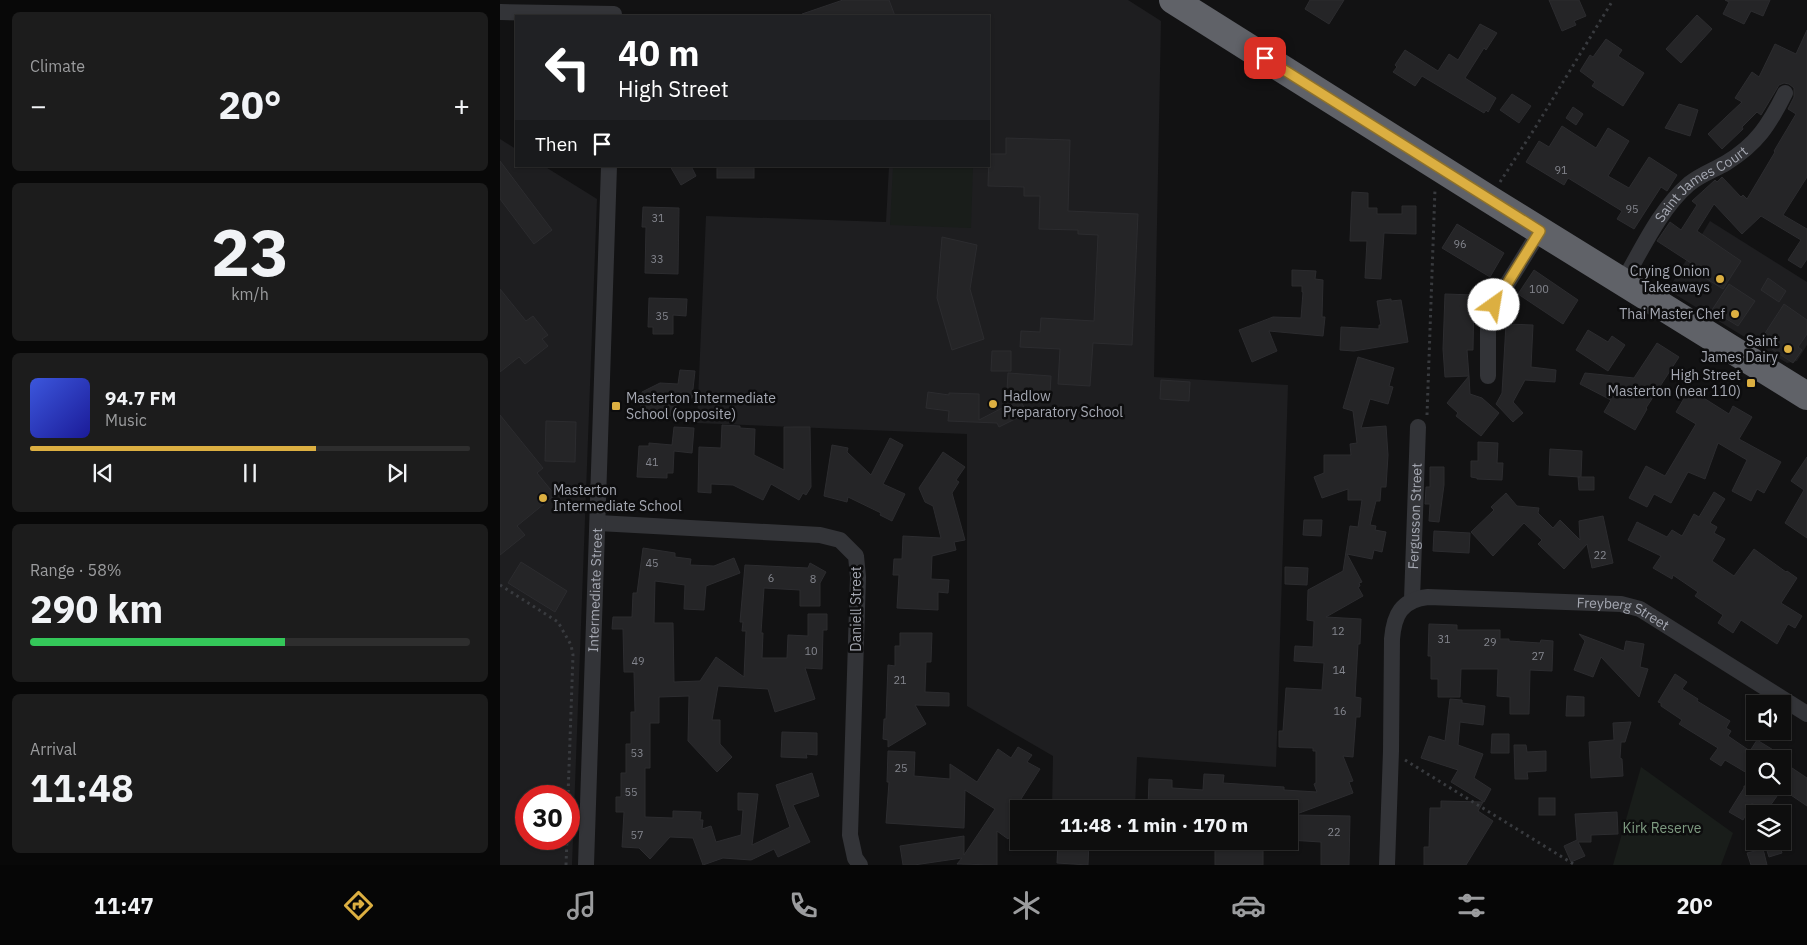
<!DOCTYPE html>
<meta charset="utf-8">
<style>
body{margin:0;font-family:"IBM Plex Sans",sans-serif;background:#1c1c1c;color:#f1f3f6;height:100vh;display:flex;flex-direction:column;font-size:19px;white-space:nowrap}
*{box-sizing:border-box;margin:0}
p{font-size:16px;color:#9b9c9e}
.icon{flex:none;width:28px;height:28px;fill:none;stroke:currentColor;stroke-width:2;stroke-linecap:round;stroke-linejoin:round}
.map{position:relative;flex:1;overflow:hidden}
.side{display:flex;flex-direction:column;gap:12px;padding:12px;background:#080808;width:500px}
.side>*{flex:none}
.top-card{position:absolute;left:15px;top:15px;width:475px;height:152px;border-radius:0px;box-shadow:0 1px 4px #0004,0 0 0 1px #2e2e2e;background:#202124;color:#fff;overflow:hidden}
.tools{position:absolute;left:1246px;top:695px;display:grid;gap:10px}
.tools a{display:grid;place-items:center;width:45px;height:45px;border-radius:0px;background:#0e0e0e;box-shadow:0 1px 4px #0004,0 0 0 1px #2e2e2e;font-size:25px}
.speed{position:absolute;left:15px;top:785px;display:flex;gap:10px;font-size:25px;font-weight:700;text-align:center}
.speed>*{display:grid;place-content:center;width:65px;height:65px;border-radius:50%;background:#0e0e0e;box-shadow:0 1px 4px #0004,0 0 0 1px #2e2e2e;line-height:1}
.speed .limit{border:8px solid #d22;background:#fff;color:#111}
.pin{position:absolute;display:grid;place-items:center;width:42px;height:42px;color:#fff;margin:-21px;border-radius:10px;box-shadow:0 2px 8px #0006}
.me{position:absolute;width:55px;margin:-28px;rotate:32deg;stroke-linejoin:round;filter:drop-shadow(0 0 4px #0008)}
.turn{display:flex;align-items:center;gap:18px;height:105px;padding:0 20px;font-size:22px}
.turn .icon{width:65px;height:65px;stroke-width:2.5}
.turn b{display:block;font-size:35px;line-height:42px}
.then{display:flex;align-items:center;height:48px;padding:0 20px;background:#0003;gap:10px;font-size:19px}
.big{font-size:38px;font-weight:700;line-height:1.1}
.side .card{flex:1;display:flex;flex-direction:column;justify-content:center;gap:8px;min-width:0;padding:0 18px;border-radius:8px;background:#1c1c1c}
.side .dial{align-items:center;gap:0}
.dial b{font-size:65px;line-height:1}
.song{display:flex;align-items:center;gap:15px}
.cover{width:60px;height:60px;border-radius:8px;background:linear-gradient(135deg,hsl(230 70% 55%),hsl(240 70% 35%))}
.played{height:5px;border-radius:2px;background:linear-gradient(90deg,#dcaf41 65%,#2e2e2e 65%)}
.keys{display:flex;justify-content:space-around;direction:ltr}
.heat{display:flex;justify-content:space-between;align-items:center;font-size:28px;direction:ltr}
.charge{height:8px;border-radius:4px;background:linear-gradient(90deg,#34c759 58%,#2e2e2e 0)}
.trip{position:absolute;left:510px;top:800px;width:288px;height:50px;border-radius:0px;background:#0e0e0e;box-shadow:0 1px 4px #0004,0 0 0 1px #2e2e2e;font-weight:700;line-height:50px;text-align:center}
.dock{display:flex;height:80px;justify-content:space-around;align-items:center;background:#060606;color:#9b9c9e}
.dock .icon{width:35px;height:35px}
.dock .selected{color:#dcaf41}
.dock b{font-size:22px;color:#f1f3f6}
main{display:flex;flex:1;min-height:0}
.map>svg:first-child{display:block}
</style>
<main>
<section class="side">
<div class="card"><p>Climate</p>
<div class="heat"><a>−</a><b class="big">20°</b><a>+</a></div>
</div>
<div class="card dial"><b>23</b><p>km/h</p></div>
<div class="card">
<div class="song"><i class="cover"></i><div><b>94.7 FM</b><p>Music</p></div></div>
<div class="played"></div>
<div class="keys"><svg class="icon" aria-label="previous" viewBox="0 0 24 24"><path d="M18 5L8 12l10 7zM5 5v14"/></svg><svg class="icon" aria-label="pause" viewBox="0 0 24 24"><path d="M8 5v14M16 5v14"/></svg><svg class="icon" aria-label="next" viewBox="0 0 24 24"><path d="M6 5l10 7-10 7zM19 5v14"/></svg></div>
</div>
<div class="card"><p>Range · 58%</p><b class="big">290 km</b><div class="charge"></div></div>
<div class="card"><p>Arrival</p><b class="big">11:48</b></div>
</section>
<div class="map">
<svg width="1307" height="865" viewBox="0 0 1307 865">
<rect width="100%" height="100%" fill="#121213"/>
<!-- built -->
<g fill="#1e1e20" fill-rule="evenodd">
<polygon points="353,0 628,0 661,21 654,377 788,385 776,767 637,757 635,809 552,809 553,756 467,706 467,434 197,423 206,216 386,222 389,166 489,166 489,16 359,16"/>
<path d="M0,139L16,149V166H44L97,199L72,865H0ZM26,796H69V839H26Z"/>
<polygon points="1210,221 1307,282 1307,345 1297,361 1287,363 1168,290"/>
</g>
<!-- green -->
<g fill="#191d1a">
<polygon points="393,166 473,166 471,228 390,225"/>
<polygon points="1141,767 1233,833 1221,865 1113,865"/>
</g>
<!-- building -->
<g fill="#252527" stroke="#2c2c2f">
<polygon points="343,0 389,0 395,16 302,16 302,14"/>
<polygon points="810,0 844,0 829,24 805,9"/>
<polygon points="1049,0 1079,0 1086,16 1074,21 1076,25 1062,31"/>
<polygon points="1225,0 1270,0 1263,16 1251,11 1244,24 1223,14 1229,2"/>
<polygon points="1197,15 1212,29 1181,63 1166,49"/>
<polygon points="980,24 997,33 986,50 984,48 965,78 996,98 988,112 986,110 984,113 922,76 915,86 893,72 897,67 895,65 905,50 938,71 949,54 958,60"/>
<polygon points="1307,30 1307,177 1283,215 1307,229 1307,259 1301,268 1288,260 1301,240 1261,216 1242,234 1214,204 1197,231 1241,261 1223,289 1191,269 1194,265 1157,241 1170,222 1181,230 1197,205 1192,201 1215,180 1217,182 1222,177 1241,197 1243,195 1247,199 1275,152 1274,151 1296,114 1288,109 1294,97 1294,88 1289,84 1284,83 1279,85 1261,115 1257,112 1242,127 1243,129 1222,149 1208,134 1242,102 1235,98 1252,72 1259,77 1275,44 1296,54"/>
<polygon points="1106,39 1122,50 1118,56 1144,73 1123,106 1092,86 1095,82 1080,71 1090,55 1093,57"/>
<polygon points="1012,94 1031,106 1019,123 1000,110"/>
<polygon points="1179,104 1198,110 1190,136 1165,128"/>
<polygon points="1073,107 1083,114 1076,125 1066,118"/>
<polygon points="1062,126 1096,148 1108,128 1129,141 1108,176 1129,188 1149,157 1177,175 1167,191 1161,187 1134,229 1117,219 1122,211 1068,178 1064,185 1026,162 1039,141 1049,147"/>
<polygon points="506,138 570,140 568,211 638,214 632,345 593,343 590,386 558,384 560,349 520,347 521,331 540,332 541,318 594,321 598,235 578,234 578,230 539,229 540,196 524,196 524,187 488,186 489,154 506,154"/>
<polygon points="0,161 52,230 34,244 0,199"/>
<polygon points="170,166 191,166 196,176 181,185"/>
<rect x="217" y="166" width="37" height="12"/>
<polygon points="852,192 868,193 868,208 877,208 877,214 902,214 902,206 916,206 916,234 884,233 881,279 865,278 867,241 850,241"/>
<polygon points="143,207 179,208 178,274 145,273 146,227 142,227"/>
<polygon points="957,224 1004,253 990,277 942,248"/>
<polygon points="442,237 477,245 470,289 484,339 452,350 437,298"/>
<polygon points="792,270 816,271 815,279 823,280 822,317 825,317 823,336 769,331 777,351 752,362 739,330 773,317 801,318 803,292 802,292 802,286 792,286"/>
<polygon points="1034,270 1078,300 1063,324 1018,294"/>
<polygon points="1268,278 1286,291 1279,302 1261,290"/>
<polygon points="1229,284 1255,301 1238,326 1212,310"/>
<polygon points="0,289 26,321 33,316 48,335 42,339 48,346 25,364 19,357 0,372"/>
<polygon points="945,294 974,295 973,350 967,350 969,376 945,377 943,349"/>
<polygon points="149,298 187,299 186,316 173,315 173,334 153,334 153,327 148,327"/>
<polygon points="891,299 891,301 901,300 908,342 854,351 840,350 841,327 879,329 879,325 881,325 877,301"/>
<polygon points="1284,304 1307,320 1307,334 1298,347 1302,350 1293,363 1260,341"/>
<polygon points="1006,324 1033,325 1031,367 1056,370 1055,382 1025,380 1013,402 1023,413 1013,422 996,404 1002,393"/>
<polygon points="1088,330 1108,342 1112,336 1125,345 1108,371 1076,350"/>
<polygon points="1157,343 1179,357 1146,408 1147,409 1135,430 1104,412 1111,400 1080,384 1085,373 1134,378"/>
<polygon points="492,351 511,351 511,371 491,371"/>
<polygon points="858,357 894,368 889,386 893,387 888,404 870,399 861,428 886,426 888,455 886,487 881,487 880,501 876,501 870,525 876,526 875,530 886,532 882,552 874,550 872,559 847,554 862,582 859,583 860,586 858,587 863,596 826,617 861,619 860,644 858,644 855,697 861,698 860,717 856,717 853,757 843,756 853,781 849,782 853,793 794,815 850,816 849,865 821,865 821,842 789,840 789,809 694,809 671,807 671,809 648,809 649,779 672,780 672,788 703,790 704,774 724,775 723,783 784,787 784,790 817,792 814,784 816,783 816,751 813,751 813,748 779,747 779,731 783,731 786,688 822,690 824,663 794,661 795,646 813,647 814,621 807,620 808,590 843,571 850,526 858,527 862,500 848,500 848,489 822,498 814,477 824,473 824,455 851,455 850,444 857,443 853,411 843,408"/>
<polygon points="180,370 195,371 192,398 177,397 175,416 140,414 142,392 160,383 178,384"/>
<polygon points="508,373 551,376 550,394 516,392 527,413 499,427 497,423 448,421 449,411 426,408 428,392 449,395 449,393 479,394 479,420 506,406"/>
<polygon points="969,376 970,394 982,398 999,413 981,436 956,416 958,413 947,403"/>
<polygon points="661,380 690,382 689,401 660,399"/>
<polygon points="1191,390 1229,414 1233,406 1252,417 1239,439 1281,462 1264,493 1257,489 1251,501 1232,491 1247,460 1218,443 1205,479 1188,472 1171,503 1154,494 1147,507 1129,498 1146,466 1165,476 1196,424 1176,412 1186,395 1188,396"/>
<polygon points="0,415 43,468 37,473 55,495 17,526 25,535 0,555"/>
<polygon points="46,421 76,422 75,462 45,461"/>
<polygon points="222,425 240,426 240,428 255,429 254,455 284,470 284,427 310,427 311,487 306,495 303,493 299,500 271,484 263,500 233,485 211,484 211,493 198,492 199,447 221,448"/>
<polygon points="174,427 194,428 192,453 174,451 173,473 167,473 167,478 137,477 139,446 149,446 149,443 172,445"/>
<polygon points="390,438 403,445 383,484 405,494 392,521 380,515 381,513 348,497 347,502 324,496 332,445 348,448 347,452 371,475"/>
<polygon points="978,442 998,443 997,463 1003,463 1002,480 977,479 977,478 971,477 971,461 978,461"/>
<polygon points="1050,449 1082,451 1081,477 1094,477 1094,490 1079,490 1078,477 1080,477 1049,475"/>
<polygon points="443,452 465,467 456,480 459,482 452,493 465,540 454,542 456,550 432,556 431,579 449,580 448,593 438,592 438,610 397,608 399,575 393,575 394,559 402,559 403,536 441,538 433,506 425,502 419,488"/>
<polygon points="1307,457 1307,538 1285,523 1304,490 1291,481"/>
<polygon points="930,467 944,467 944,485 939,522 929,521 930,504 925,504 926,487 930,487"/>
<polygon points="1214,492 1225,499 1210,523 1217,527 1214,533 1225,539 1212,561 1234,576 1254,549 1286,572 1287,571 1297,578 1281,603 1302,616 1295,628 1288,624 1277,644 1241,620 1233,633 1218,623 1223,615 1195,596 1198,592 1173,575 1172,579 1153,568 1161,556 1128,540 1137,522 1167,537 1172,530 1182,536 1194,514 1199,517"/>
<polygon points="1006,493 1017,506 1039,508 1038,513 1053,528 1060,520 1080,540 1079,521 1103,516 1113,563 1092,568 1087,544 1064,569 1038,544 1042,540 1024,523 993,556 971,532 994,510 991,507"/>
<polygon points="804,520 822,520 821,536 803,535"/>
<polygon points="934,531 970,533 969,553 933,551"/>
<polygon points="143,548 175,553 175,557 191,559 190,565 214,566 234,558 240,573 206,586 204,610 184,609 185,585 155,581 154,623 173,623 174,682 200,681 216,657 244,677 246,631 242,631 243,622 240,622 245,565 308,568 310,563 326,572 320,583 320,606 300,606 300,590 264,588 261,633 263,633 262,658 287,658 288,635 308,636 308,614 327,614 327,630 323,630 322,669 305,668 315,699 275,712 268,689 218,686 212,720 220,720 220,744 232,757 217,772 188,741 189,696 159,697 159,723 150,723 150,768 145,768 145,817 173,818 173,811 201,812 200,820 203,820 202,829 211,826 216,842 241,835 243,810 238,810 238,793 258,794 252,845 290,827 276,785 312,773 319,796 293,805 310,842 278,857 274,849 251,860 223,858 203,865 193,838 170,837 150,859 139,848 122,847 124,812 116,812 116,797 121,797 121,773 126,773 126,744 131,744 131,712 135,712 134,672 124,672 123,629 112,629 113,617 132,617 133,593 137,593"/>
<polygon points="21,562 67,591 55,612 8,583"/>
<polygon points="785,567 808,568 807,585 785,584"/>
<polygon points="929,624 957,625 957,630 1000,630 1000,639 1009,639 1009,641 1040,643 1041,640 1053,641 1052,671 1030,670 1029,714 1010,714 1010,697 997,696 998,669 961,669 960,697 938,697 938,679 931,679 931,656 928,656"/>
<polygon points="400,633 432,633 431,662 426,662 425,692 449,693 449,706 415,705 426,724 388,747 388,740 383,739 384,719 386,719 388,665 395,666 395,646 400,646"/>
<polygon points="1079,634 1124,651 1126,641 1144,644 1140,667 1148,669 1139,697 1101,657 1093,677 1074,670 1085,641"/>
<polygon points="1175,674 1187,682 1182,689 1198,699 1197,701 1230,721 1226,728 1231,731 1228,736 1250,751 1257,740 1288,759 1255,759 1255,786 1282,786 1282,783 1292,768 1307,778 1307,806 1282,789 1265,813 1252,803 1243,820 1229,812 1244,788 1244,786 1246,786 1252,776 1225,760 1221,766 1210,759 1218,748 1179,724 1182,720 1161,706 1161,703 1158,702"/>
<polygon points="1067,696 1084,697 1084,716 1066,716"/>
<polygon points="950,699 962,700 962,703 985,706 983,725 960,722 958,745 983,754 974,778 991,789 984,802 951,782 958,770 921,758 929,736 945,741"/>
<polygon points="1131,722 1125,742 1121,742 1120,758 1122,759 1123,776 1091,778 1089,742 1114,740 1113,723"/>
<polygon points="282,732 317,733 317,755 306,754 307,758 281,757"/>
<polygon points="992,734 1009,734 1009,753 991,753"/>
<polygon points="1014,745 1026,745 1027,752 1046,751 1046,771 1027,772 1028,779 1015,779"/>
<polygon points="518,747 532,755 527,762 540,769 516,807 518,809 513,815 519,819 519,824 508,839 497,831 497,865 457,864 462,858 414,865 403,865 400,846 464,836 464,855 495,809 465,790 464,828 386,823 389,782 387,782 388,751 415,752 414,776 450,779 450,764 477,782 498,749 511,758"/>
<rect x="1039" y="798" width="16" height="17"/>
<polygon points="941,801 983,802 978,811 993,821 966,865 924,865 924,847 929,847 930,808 941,808"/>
<polygon points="1117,812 1118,834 1091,835 1091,842 1078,842 1085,856 1071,862 1064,846 1077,840 1075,814"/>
<polygon points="558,841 589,841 588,865 557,863"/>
<polygon points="1264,841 1278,841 1282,853 1269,857"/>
<polygon points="715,847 763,848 763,865 715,865"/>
<polygon points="1263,849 1267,865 1251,865 1247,853"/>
</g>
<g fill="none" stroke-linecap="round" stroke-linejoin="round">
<!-- path -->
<g stroke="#393b3f" stroke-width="3" stroke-dasharray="2.5 4" stroke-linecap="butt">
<polyline points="1000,182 1035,128 1113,0"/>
<polyline points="927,415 935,189"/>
<polyline points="0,585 58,622 71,645 73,655 68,796"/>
<polyline points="905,760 1075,865"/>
<polyline points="66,865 67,839"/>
</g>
<!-- street -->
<g stroke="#333438" stroke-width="16">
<polyline points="0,12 114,14"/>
<path id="s1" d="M1123,282C1142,249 1160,209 1189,184C1200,175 1214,170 1226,163C1257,144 1269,125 1285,93"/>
<polyline points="988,376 988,322 994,305 1040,231"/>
<polyline points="98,523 320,535 340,540 356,556 358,577 350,835 355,858 360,865"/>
<path id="s2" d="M912,600L918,427"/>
<path id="s3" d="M86,865L109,166"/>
<path id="s4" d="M887,865L891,751L892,639C894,615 901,600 928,597L1121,604L1140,609L1307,714"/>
</g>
<!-- highway -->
<polyline stroke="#606268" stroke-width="28" points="673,0 989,199 1307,396"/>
</g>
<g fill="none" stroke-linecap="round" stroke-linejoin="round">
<!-- route casing -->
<g stroke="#8f722a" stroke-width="12">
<polyline id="route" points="765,58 1040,231 994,305"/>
</g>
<!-- route -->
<use href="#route" stroke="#dcaf41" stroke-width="9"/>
</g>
<!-- markers -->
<g fill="#dcaf41" stroke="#0d0d0e" stroke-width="2">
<circle cx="1220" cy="279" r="5"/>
<circle cx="1235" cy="314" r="5"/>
<circle cx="1288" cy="349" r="5"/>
<rect x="1246" y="378" width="10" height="10" rx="2.5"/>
<circle cx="493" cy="404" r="5"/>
<rect x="111" y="401" width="10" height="10" rx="2.5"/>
<circle cx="43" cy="498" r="5"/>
</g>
<g text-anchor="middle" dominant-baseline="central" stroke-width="5" stroke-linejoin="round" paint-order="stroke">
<!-- number labels -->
<g font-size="11" fill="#84868e">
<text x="1061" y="170">91</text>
<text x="1132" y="209">95</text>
<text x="158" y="218">31</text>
<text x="960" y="244">96</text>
<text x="157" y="259">33</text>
<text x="1039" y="289">100</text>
<text x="162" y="316">35</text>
<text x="152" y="462">41</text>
<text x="1100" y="555">22</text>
<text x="152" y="563">45</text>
<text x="271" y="578">6</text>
<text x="313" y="579">8</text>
<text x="838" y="631">12</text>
<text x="944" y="639">31</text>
<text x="990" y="642">29</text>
<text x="311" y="651">10</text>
<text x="1038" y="656">27</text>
<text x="138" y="661">49</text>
<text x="839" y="670">14</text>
<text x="400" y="680">21</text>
<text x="840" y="711">16</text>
<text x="137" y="753">53</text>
<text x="401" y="768">25</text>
<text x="131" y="792">55</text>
<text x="834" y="832">22</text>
<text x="137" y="835">57</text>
</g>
<!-- street labels -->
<g font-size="14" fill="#a5a8b2" stroke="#0d0d0e">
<text stroke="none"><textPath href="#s1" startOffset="128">Saint James Court</textPath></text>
<text stroke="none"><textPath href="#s2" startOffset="84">Fergusson Street</textPath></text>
<text stroke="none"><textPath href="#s3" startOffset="275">Intermediate Street</textPath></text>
<text transform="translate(356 609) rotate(-90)">Daniell Street</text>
<text stroke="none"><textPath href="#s4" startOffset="485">Freyberg Street</textPath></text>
</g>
<!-- poi labels -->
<g font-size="14" fill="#a5a8b2" stroke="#0d0d0e" text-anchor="end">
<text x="1210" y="271">Crying Onion<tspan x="1210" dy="16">Takeaways</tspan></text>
<text x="1225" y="314">Thai Master Chef</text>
<text x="1278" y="341">Saint<tspan x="1278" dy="16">James Dairy</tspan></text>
<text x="1241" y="375">High Street<tspan x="1241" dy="16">Masterton (near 110)</tspan></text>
<text x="503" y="396" text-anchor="start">Hadlow<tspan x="503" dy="16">Preparatory School</tspan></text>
<text x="126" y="398" text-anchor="start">Masterton Intermediate<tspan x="126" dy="16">School (opposite)</tspan></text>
<text x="53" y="490" text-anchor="start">Masterton<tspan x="53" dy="16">Intermediate School</tspan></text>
</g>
<!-- park labels -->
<g font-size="14" fill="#7e9b81" stroke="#0d0d0e">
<text x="1162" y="828">Kirk Reserve</text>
</g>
</g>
</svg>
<div class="tools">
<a><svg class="icon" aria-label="sound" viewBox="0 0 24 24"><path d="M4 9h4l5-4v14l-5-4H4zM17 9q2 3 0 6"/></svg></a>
<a><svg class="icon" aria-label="search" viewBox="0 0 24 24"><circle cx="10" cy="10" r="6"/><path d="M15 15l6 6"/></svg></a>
<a><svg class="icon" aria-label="layers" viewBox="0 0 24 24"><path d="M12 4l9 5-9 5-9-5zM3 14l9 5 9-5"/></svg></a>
</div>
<div class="speed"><div class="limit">30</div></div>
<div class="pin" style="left:765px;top:58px;background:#d93025"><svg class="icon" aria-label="arrive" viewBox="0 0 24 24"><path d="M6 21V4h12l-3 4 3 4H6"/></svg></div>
<svg class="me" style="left:994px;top:305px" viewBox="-20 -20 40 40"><circle r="19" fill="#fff"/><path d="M0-13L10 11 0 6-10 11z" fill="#dcaf41"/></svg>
<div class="trip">11:48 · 1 min · 170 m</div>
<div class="top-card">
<div class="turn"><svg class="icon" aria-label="left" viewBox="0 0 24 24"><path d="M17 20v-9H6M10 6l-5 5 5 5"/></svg><div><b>40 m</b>High Street</div></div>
<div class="then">Then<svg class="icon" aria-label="arrive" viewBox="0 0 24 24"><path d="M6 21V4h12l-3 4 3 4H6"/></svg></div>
</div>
</div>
</main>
<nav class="dock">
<b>11:47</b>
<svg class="icon selected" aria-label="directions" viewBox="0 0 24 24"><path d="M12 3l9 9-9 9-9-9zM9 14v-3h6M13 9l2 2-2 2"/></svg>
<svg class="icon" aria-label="music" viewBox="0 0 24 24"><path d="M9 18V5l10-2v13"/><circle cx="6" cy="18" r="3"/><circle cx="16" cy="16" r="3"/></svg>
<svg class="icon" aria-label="phone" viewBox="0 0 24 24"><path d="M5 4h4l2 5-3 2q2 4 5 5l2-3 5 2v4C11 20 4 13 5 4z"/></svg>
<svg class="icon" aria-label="climate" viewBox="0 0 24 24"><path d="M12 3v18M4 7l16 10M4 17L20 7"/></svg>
<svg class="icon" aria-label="car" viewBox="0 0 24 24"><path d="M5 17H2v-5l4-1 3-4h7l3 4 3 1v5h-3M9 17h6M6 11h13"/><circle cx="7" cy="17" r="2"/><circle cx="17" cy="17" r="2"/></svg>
<svg class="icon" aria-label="filters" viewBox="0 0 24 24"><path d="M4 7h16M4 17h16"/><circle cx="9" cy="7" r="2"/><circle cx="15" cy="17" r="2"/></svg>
<b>20°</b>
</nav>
